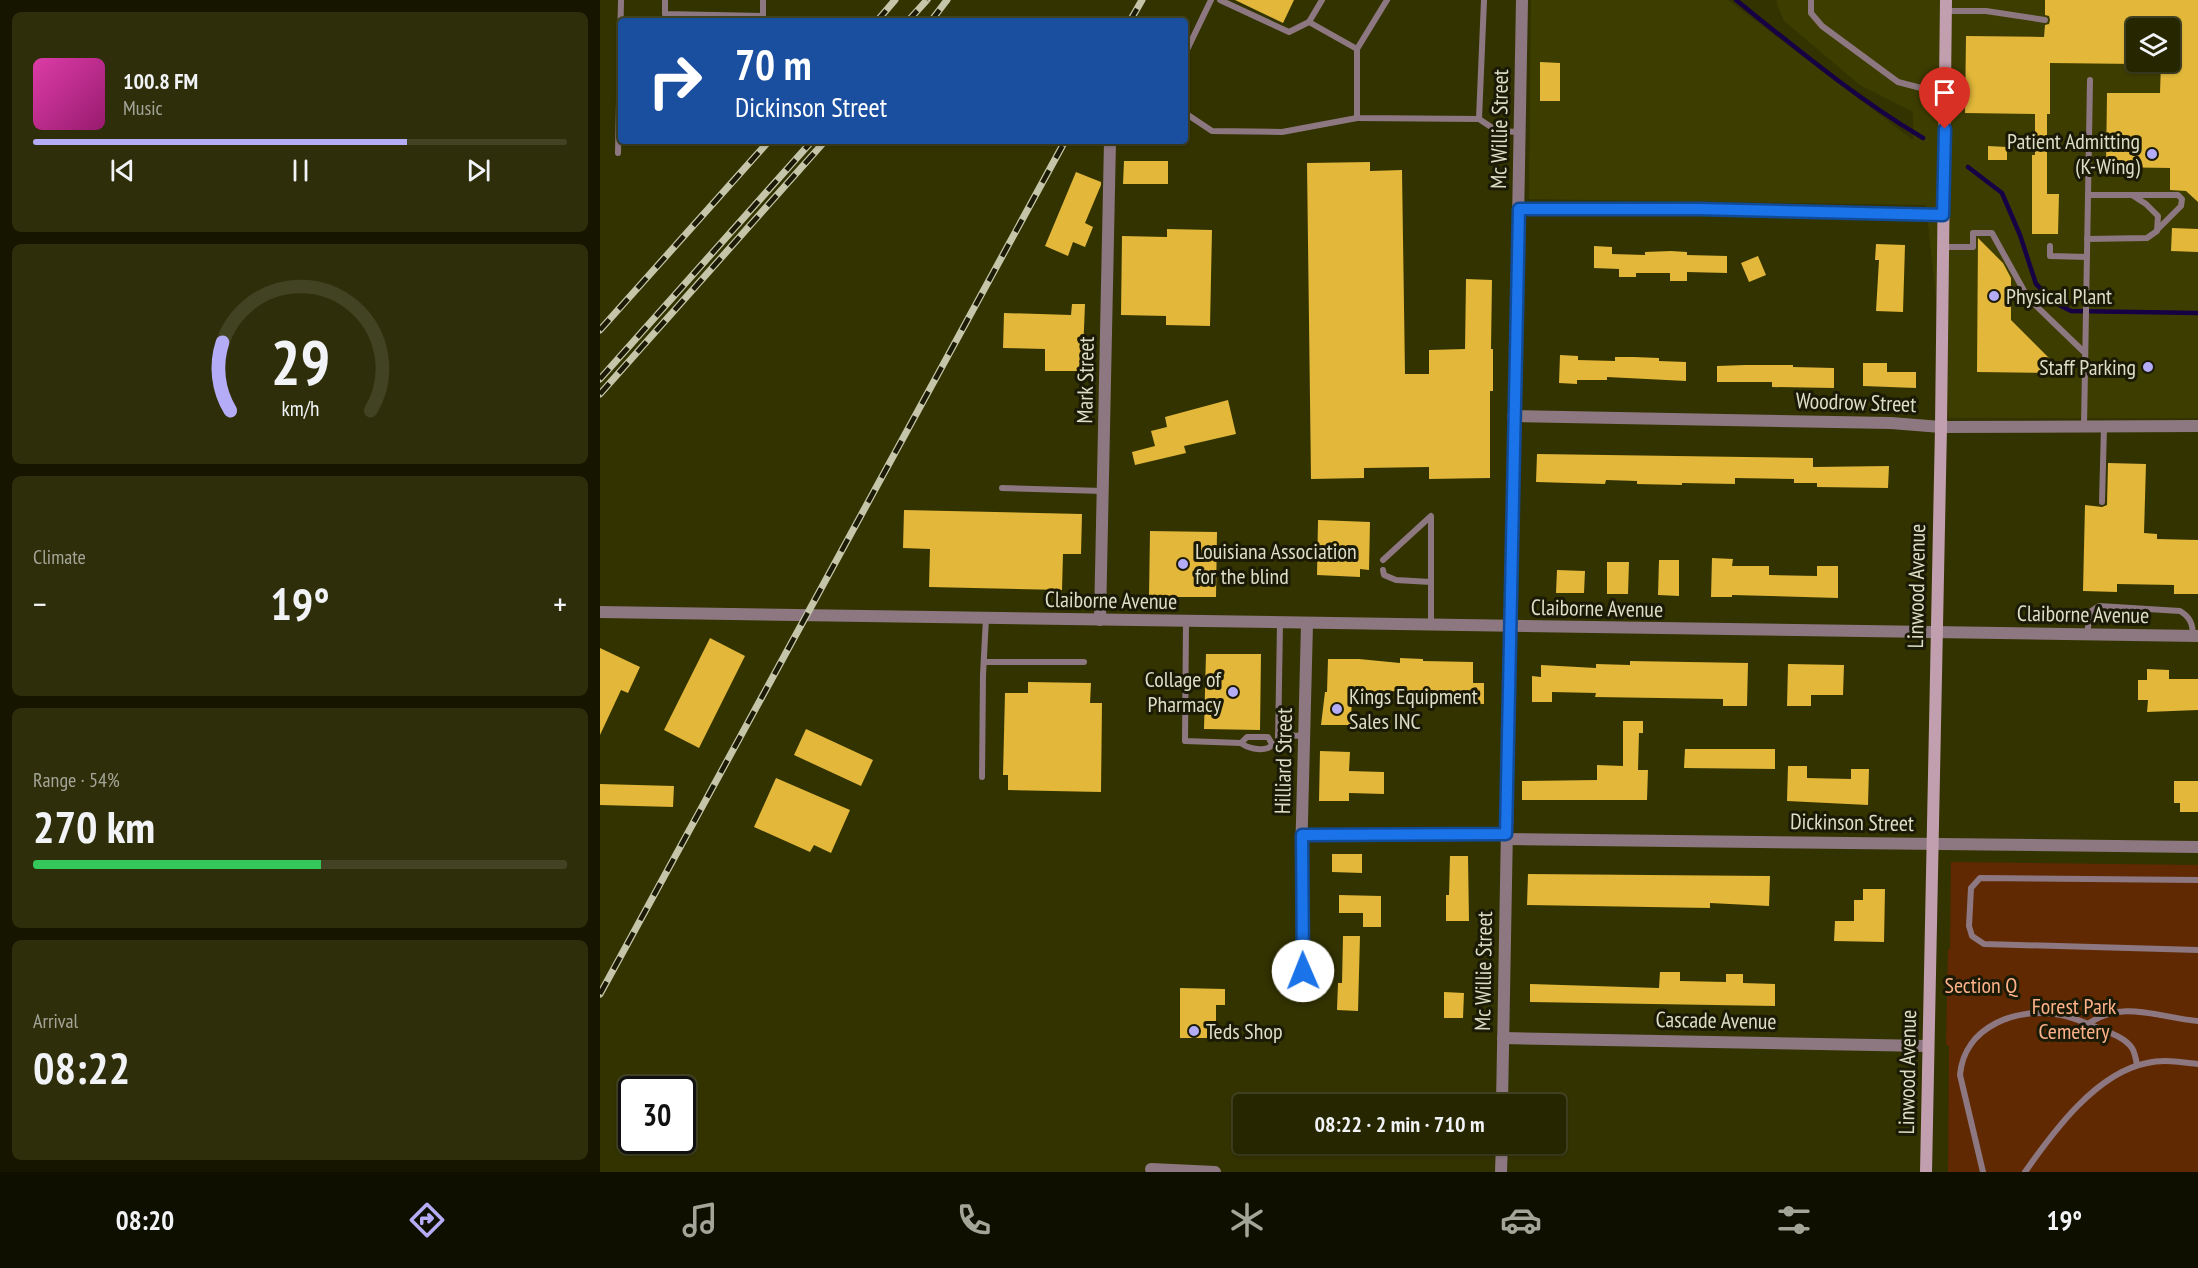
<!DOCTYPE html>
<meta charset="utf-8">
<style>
body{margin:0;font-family:"PT Sans Narrow",sans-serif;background:#2e2e0a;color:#f1f3f6;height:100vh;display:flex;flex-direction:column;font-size:22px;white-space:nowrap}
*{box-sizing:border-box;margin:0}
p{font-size:20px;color:#a4a599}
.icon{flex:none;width:33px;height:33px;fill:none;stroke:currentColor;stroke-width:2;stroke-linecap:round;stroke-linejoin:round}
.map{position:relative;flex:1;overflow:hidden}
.sheet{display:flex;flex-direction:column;gap:12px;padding:12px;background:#151500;width:600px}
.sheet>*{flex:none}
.guide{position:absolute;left:18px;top:18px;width:570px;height:126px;border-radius:6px;box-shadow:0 2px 4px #0004,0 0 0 2px #424322;background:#1a4fa0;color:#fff;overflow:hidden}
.buttons{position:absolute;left:1526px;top:18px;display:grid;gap:12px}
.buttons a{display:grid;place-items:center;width:54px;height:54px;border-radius:6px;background:#262600;box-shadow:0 2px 4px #0004,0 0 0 2px #424322;font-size:30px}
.speed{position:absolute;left:18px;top:1076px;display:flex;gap:12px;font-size:30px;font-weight:700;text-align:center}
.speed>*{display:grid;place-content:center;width:78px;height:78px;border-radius:50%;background:#262600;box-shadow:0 2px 4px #0004,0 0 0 2px #424322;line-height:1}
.speed .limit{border:3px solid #111;border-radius:9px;background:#fff;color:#111}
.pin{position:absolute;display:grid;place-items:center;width:51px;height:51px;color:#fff;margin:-62px -26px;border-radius:50% 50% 50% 0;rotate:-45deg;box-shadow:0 0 6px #0007}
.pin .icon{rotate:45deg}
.me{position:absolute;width:66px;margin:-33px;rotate:359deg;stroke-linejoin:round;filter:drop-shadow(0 0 4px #0008)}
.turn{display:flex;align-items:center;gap:21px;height:126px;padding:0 18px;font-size:27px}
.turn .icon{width:78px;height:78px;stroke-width:2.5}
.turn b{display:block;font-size:42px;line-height:51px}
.big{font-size:45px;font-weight:800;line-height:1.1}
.sheet .tile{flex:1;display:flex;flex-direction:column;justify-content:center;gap:9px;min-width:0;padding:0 21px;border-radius:9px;background:#2e2e0a}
.sheet .dial{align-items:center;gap:0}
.dial svg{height:156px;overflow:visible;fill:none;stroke:#424322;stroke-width:7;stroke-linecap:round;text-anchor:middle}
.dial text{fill:#f1f3f6;stroke:none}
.song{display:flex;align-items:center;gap:18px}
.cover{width:72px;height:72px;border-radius:9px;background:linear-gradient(135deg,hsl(320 70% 55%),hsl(320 70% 35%))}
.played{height:6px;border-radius:3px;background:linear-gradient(90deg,#b5acf8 70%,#424322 70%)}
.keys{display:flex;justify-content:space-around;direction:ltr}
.heat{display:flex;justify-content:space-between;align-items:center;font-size:33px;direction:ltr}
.charge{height:9px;border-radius:4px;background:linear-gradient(90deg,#34c759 54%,#424322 0)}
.trip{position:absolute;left:633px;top:1094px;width:333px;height:60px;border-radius:6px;background:#262600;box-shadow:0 2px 4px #0004,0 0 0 2px #424322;font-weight:800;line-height:60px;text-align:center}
.menu{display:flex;height:96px;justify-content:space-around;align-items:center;background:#0f0f00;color:#a4a599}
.menu .icon{width:42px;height:42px}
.menu .active{color:#b5acf8}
.menu b{font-size:27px;color:#f1f3f6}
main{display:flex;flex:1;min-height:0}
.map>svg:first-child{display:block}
</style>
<main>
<section class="sheet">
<div class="tile">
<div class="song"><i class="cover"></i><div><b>100.8 FM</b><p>Music</p></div></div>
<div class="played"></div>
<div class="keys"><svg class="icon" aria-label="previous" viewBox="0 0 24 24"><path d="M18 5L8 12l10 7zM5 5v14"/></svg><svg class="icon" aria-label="pause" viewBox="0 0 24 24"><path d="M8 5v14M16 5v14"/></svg><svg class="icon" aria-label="next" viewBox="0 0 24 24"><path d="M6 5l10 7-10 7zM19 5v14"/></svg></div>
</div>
<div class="tile dial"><svg viewBox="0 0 100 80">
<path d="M14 69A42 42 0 1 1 86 69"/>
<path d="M14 69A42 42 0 0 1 10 34" stroke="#b5acf8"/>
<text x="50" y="56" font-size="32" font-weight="700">29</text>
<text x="50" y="72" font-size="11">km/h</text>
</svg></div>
<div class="tile"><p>Climate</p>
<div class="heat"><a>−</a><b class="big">19°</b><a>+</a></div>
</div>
<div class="tile"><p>Range · 54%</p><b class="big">270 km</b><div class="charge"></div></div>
<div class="tile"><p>Arrival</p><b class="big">08:22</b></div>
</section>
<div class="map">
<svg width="1598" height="1172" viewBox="0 0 1598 1172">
<rect width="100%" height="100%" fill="#330"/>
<!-- built -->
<path fill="#3e3d00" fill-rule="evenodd" d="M931,0H1128L1313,140V112L1260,85L1184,21L1177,4V0H1598V418H1349L1326,205L929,199ZM1536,28H1569V62H1536Z"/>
<!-- green -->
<polygon fill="#602902" points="1351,862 1598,865 1598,1172 1348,1172 1349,1046 1346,1045 1348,950 1350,949"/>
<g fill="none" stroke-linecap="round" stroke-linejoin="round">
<!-- stream -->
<g stroke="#180044" stroke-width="4.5">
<path d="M1136,0C1197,49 1256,98 1323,138"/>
<polyline points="1368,167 1402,193 1420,235 1436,284 1457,304 1471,311 1598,313"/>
</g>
</g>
<!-- building -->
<g fill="#e2b73a">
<polygon points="635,0 694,0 683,23"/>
<polygon points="1445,0 1598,0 1598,202 1586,191 1570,190 1570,168 1506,167 1507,93 1560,93 1561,62 1569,62 1569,28 1536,28 1536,64 1450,63 1450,114 1447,114 1447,194 1459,194 1458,234 1432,234 1432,155 1435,155 1435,114 1365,113 1366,36 1444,37 1445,25 1449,24 1450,20 1449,16 1445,15"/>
<polygon points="940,62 960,63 960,101 940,101"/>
<polygon points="1388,146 1407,147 1407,160 1388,160"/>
<polygon points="524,161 568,161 568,184 523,184"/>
<polygon points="770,162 770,171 802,170 805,374 829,374 829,350 865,349 866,279 892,280 891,349 893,349 893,391 890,391 890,478 829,479 829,467 764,468 764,478 711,479 707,163"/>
<polygon points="476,172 501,182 501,185 485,223 493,227 485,247 473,242 468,256 445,246"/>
<polygon points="1572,228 1598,229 1598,252 1571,251"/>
<polygon points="567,229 612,230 610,326 566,325 566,316 521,315 522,236 567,237"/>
<polygon points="1378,238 1403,263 1411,278 1411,320 1464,373 1377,372"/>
<polygon points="1276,244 1305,245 1303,312 1276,311 1279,260 1275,260"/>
<polygon points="994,246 1012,247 1012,254 1045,255 1045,252 1071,251 1087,252 1087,255 1127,256 1127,273 1087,272 1087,281 1070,281 1070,273 1036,273 1036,277 1019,277 1019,269 994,268"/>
<polygon points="1158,256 1166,275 1149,282 1141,263"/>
<polygon points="472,304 485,304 483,353 490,354 490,371 445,371 445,349 403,348 404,313 471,315"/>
<polygon points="960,355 978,356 978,360 1015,361 1015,357 1034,357 1059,358 1059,361 1086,362 1086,381 1007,377 1007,380 977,380 977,384 959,383"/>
<polygon points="1263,363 1287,363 1287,372 1316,372 1316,388 1263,386"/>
<polygon points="1145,365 1193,365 1193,367 1234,368 1234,388 1172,387 1172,382 1117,382 1117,366"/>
<polygon points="628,400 636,434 584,446 586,453 535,465 532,452 555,446 551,431 567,427 565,417"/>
<polygon points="937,454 1213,458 1213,467 1289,466 1288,488 1217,487 1217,483 1194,483 1194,479 1135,478 1135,484 1082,483 1082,485 1037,484 1037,481 1006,480 1005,484 936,482"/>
<polygon points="1508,463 1546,464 1544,533 1557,534 1557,539 1598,540 1598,594 1574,594 1574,585 1517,584 1517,592 1483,591 1485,505 1502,507 1507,505"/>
<polygon points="304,510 482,514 481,554 463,554 462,590 329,587 330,549 303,548"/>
<polygon points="718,520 770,522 769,570 760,569 760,577 717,575"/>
<polygon points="550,531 617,532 616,597 549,597"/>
<polygon points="1112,558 1133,559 1132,566 1169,566 1169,575 1217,576 1217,566 1238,566 1238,598 1132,595 1132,597 1111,597"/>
<polygon points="1059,560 1079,560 1079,596 1058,595"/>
<polygon points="1007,562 1029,562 1028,594 1007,594"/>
<polygon points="957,570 985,571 984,593 956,593"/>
<polygon points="110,638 145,656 99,748 64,730"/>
<polygon points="0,648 40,667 28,693 21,690 0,735"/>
<polygon points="606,654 661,654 660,730 604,729"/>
<polygon points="800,658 823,659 823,661 873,662 873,683 884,683 884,704 838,703 838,695 799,694 799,691 752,692 751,725 721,725 725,692 727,692 728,659 759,659 800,663"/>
<polygon points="1030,661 1148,663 1147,706 1123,706 1123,699 995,697 996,693 952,692 952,702 932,702 932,676 941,677 941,665 996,668 996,664 1030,665"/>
<polygon points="1188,664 1244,665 1243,695 1211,695 1211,706 1187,706"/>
<polygon points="1547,669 1569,670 1569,679 1598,679 1598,710 1547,712 1548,700 1538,700 1538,680 1547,680"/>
<polygon points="428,682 491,683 490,703 502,703 501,792 408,790 408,775 403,775 405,693 428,693"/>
<polygon points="1023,721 1043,721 1043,733 1039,733 1038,770 1048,770 1047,800 922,800 922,781 997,780 997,765 1023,766"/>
<polygon points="206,729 273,760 261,786 194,755"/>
<polygon points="1085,749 1175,749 1175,769 1084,768"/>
<polygon points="720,751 750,752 749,771 784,772 784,794 749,793 749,801 719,801"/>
<polygon points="1188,766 1207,766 1207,778 1251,779 1251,769 1269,769 1268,805 1187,801"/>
<polygon points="176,778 250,810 231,853 214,845 210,852 154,827"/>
<polygon points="1574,781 1598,781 1598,812 1580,812 1580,803 1574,803"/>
<polygon points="0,784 74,786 73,807 0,805"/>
<polygon points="732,854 762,854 762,873 732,872"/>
<polygon points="850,856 868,856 869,921 846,921 846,895 849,895"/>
<polygon points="928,874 1170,876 1169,906 1110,903 1110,908 927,905"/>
<polygon points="1263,889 1285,889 1284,942 1234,941 1235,921 1254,921 1254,900 1263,900"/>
<polygon points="739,895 781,896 781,927 763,927 763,913 739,913"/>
<polygon points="743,936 760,936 758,1011 737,1010 738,983 742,983"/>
<polygon points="1060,972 1080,972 1080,981 1126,982 1126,974 1143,974 1143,983 1175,984 1175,1006 930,1002 930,984 1059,988"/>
<polygon points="580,988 625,989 625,1005 616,1005 616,1025 607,1025 607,1038 580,1038"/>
<polygon points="844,992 864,993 863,1018 844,1018"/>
</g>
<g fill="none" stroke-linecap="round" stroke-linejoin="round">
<!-- service -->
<g stroke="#8d7881" stroke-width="6">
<polyline points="65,0 65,14 163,16 163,0"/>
<polyline points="620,0 689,32 709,22"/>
<polyline points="722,0 709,22 757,49"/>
<polyline points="787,0 757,49 757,118 879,119 884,0"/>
<polyline points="1211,0 1211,13 1222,26 1298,82 1321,88 1345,88"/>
<polyline points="1346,11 1386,11 1445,20"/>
<polyline points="585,54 611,0"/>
<polyline points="585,113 612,131 682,132 757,118"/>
<polyline points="879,119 897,131 919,132"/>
<polyline points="18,153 21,0"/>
<polyline points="1533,195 1578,195 1582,199 1581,206 1557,230"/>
<polyline points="1487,239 1547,238 1557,231 1558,216 1546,204 1532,195 1488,195"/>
<polyline points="1450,246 1450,256 1487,257"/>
<polyline points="1343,247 1373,247 1373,233 1392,233 1428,298 1485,353"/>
<polyline points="1484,427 1490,80"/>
<polyline points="402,488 503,491"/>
<polyline points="1502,502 1504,427"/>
<polyline points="783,560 831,516 831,582"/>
<polyline points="783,570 784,575 796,580 831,582 831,625"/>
<polyline points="586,622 585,741 641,743"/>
<path d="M1487,635L1490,612L1499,606L1580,611C1590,617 1593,624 1593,636"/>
<polyline points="384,662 484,662"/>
<polyline points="678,735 704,736"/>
<path d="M672,744L668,737H647L641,743C647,748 660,751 668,748C671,746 674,744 678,744L680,623"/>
<polyline points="382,777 383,675 386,618"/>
<polyline points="1598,880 1380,878 1371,888 1369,926 1372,936 1384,944 1598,950"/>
<path d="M1488,1024C1523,999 1559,1018 1598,1021"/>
<path d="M1383,1172L1360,1075C1364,1026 1418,1006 1461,1015C1473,1017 1485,1023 1496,1027C1508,1032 1524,1037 1532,1048C1535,1053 1536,1059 1537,1065"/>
<path d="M1425,1172C1453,1132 1496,1073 1547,1063C1563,1059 1582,1062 1598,1064"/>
</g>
<!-- minor -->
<g stroke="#8d7881" stroke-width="12">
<polyline points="919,209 1099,209 1343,215"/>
<polyline points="913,416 1291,423 1341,427 1598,426"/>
<polyline points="500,620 510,141"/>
<polyline points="702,835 906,834"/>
<polyline points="906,839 1598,847"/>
<polyline points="703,971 701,860 707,624"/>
<polyline points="903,1038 1328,1046"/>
<polyline points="902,1104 922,0"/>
<polyline points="551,1169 615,1172"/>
<polyline points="901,1172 902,1143"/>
</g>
<!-- tertiary -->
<polyline stroke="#8d7881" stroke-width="12" points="0,612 1598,636"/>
<!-- secondary -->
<polyline stroke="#c29faf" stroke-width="12" points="1326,1172 1341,427 1346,0"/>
<!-- rail casing -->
<g stroke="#c5c6a9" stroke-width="7">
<g id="rail">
<polyline points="277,21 295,0"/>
<polyline points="308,21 327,0"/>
<polyline points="331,21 347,0"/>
<polyline points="530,21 542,0"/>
<polyline points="0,330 169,141"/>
<polyline points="0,379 212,141"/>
<polyline points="0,394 225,141"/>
<polyline points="0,994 465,141"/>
</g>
</g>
<!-- rail -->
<use href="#rail" stroke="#1a1a06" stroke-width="4.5" stroke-dasharray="14" stroke-linecap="butt"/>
</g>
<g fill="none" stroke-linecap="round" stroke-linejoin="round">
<!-- route casing -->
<g stroke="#114b97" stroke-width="15">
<polyline id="route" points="703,971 702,835 906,834 919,209 1099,209 1343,215 1345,129"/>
</g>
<!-- route -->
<use href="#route" stroke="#1a73e8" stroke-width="10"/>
</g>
<!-- markers -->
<g fill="#b5acf8" stroke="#1a1a06" stroke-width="2">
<circle cx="1552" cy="154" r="6"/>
<circle cx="1394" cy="296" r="6"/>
<circle cx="1548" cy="367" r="6"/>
<circle cx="583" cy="564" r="6"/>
<circle cx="633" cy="692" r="6"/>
<circle cx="737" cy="709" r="6"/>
<circle cx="594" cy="1031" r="6"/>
</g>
<g text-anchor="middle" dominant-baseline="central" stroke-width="6" stroke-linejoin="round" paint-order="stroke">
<!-- street labels -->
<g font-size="22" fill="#dddec5" stroke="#1a1a06">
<text transform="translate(899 129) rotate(-89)">Mc Willie Street</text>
<text transform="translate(485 380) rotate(-89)">Mark Street</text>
<text transform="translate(1256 402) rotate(2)">Woodrow Street</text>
<text transform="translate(1316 586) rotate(-89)">Linwood Avenue</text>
<text transform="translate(511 600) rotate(1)">Claiborne Avenue</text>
<text transform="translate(997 608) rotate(1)">Claiborne Avenue</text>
<text transform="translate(1483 614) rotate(1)">Claiborne Avenue</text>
<text transform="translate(683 761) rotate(-89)">Hilliard Street</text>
<text transform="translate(1252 822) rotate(1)">Dickinson Street</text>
<text transform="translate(883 971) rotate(-89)">Mc Willie Street</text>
<text transform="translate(1116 1020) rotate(1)">Cascade Avenue</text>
<text transform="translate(1307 1072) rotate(-89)">Linwood Avenue</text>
</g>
<!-- poi labels -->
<g font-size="22" fill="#dddec5" stroke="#1a1a06" text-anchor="start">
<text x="1540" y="141" text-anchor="end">Patient Admitting<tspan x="1540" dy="25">(K-Wing)</tspan></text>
<text x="1406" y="296">Physical Plant</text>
<text x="1536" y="367" text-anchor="end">Staff Parking</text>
<text x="595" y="551">Louisiana Association<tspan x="595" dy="25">for the blind</tspan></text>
<text x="621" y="679" text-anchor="end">Collage of<tspan x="621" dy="25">Pharmacy</tspan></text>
<text x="749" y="696">Kings Equipment<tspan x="749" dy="25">Sales INC</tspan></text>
<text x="606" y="1031">Teds Shop</text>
</g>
<!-- park labels -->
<g font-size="22" fill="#feb289" stroke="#1a1a06">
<text x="1381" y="985">Section Q</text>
<text x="1474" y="1006">Forest Park<tspan x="1474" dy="25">Cemetery</tspan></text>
</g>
</g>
</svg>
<div class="buttons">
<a><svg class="icon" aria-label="layers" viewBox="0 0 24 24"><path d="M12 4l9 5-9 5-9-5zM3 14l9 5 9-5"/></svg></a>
</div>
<div class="speed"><div class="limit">30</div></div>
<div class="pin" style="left:1345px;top:129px;background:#d93025"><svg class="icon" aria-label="arrive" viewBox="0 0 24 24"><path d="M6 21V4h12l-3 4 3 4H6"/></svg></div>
<svg class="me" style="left:703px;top:971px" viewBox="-20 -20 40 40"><circle r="19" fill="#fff"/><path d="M0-13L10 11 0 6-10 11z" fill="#1a73e8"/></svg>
<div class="trip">08:22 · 2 min · 710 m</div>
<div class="guide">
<div class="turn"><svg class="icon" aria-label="right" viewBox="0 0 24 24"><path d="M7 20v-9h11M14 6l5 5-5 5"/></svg><div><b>70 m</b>Dickinson Street</div></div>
</div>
</div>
</main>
<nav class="menu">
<b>08:20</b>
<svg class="icon active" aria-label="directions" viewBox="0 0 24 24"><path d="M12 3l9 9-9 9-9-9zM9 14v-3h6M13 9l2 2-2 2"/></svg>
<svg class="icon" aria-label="music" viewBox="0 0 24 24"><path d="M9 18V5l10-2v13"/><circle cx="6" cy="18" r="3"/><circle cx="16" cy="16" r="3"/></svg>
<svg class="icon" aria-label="phone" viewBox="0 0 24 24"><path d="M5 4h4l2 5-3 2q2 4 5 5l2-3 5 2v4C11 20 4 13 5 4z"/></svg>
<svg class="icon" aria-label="climate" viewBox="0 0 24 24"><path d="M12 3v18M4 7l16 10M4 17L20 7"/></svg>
<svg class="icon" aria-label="car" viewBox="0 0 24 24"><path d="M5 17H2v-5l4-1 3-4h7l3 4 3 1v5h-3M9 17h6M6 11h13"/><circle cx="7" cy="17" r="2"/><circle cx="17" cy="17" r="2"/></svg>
<svg class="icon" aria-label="filters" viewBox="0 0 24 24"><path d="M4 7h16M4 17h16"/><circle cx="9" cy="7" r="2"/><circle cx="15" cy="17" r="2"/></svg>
<b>19°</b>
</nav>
